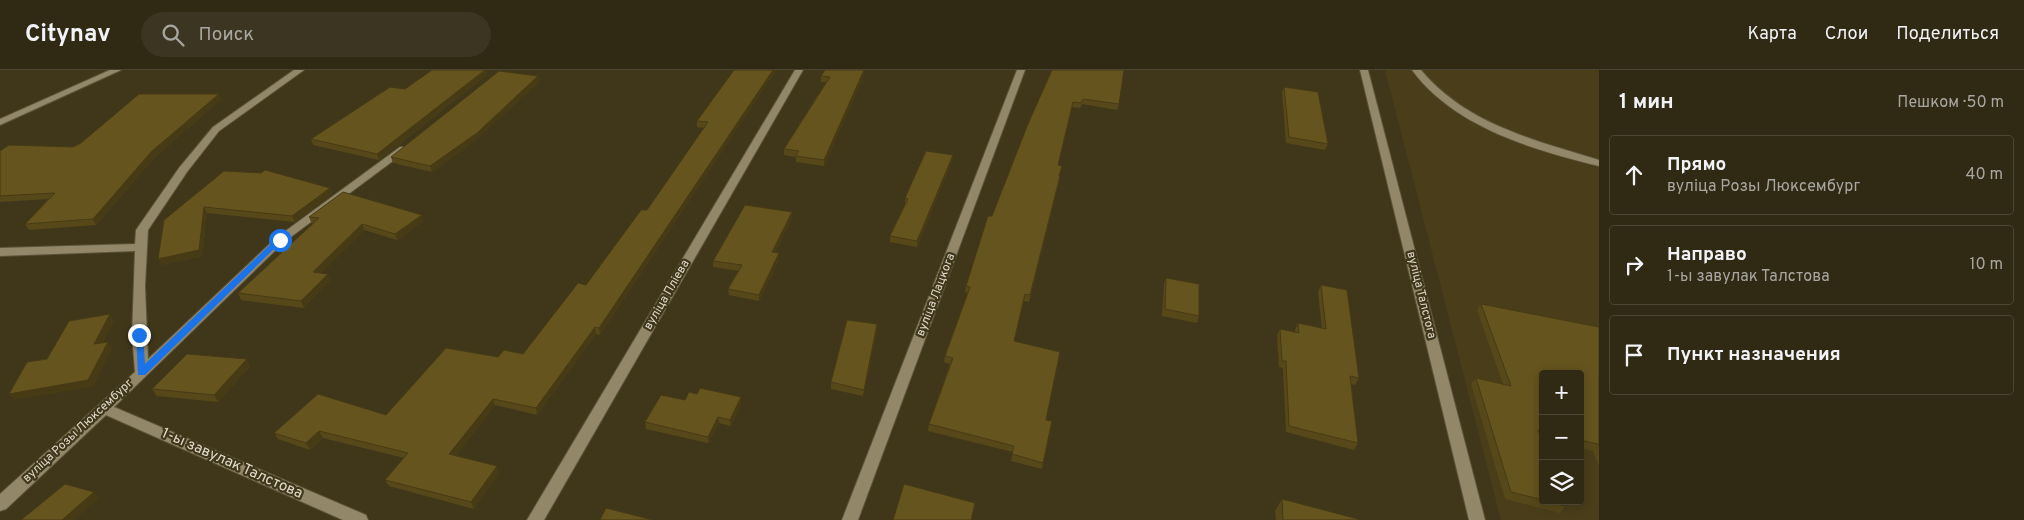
<!DOCTYPE html>
<html lang="ru">
<head>
<meta charset="utf-8">
<style>
  :root { --surface:#302914; --page:#3c3522; --text:#f1f3f6; --muted:#a8a6a0; --line:#4b4534 }
  body { margin:0; font-family:Overpass,sans-serif; background:var(--page); color:var(--text) }
  .controls { position:absolute; right:15px; bottom:15px; display:grid; overflow:hidden; border-radius:5px; box-shadow:0 2px 12px #0003 }
  .controls button { width:45px; height:45px; display:grid; place-items:center; padding:0; border:0; border-bottom:1px solid var(--line); background:var(--surface); color:var(--text); font:25px sans-serif }
  .stop { position:absolute; width:15px; height:15px; margin:-11px; border:4px solid #1a73e8; border-radius:50%; background:#fff }
  .stop.end { background:#1a73e8; border-color:#fff; box-shadow:0 1px 5px #0008 }
  .list { margin:0; padding:0; list-style:none }
  h2 { display:flex; justify-content:space-between; align-items:center; height:65px; margin:0; padding:0 20px; font-size:21px }
  h2 small { font-size:16px; font-weight:400; color:var(--muted) }
  .list li { display:grid; grid-template-columns:32px 1fr auto; gap:15px; align-items:center; box-sizing:border-box; height:80px; margin:0 10px 10px; padding:0 10px; border:1px solid var(--line); border-radius:5px }
  .list b { display:block; font-size:19px; white-space:nowrap }
  .list p { margin:0; font-size:16px; white-space:nowrap; color:var(--muted) }
  .list em { font-size:16px; font-style:normal; color:var(--muted) }
  .icon { flex:none; width:28px; height:28px; fill:none; stroke:currentColor; stroke-width:2; stroke-linecap:round; stroke-linejoin:round }
  .map { position:relative; flex:none; width:1599px; height:450px; overflow:hidden }
  header { display:flex; align-items:center; gap:30px; box-sizing:border-box; height:70px; padding:0 25px; background:var(--surface); border-bottom:1px solid var(--line) }
  header strong { font-size:24px }
  nav { display:flex; gap:28px; margin-inline-start:auto; font-size:18px }
  .search { width:350px; height:45px; background:var(--page); display:flex; align-items:center; gap:12px; box-sizing:border-box; padding:0 18px; border-radius:28px; color:var(--muted); font-size:19px }
  main { display:flex }
  aside { flex:1; background:var(--surface) }
  .map>svg:first-child { display:block }
  .built { fill:#4a3e1a; fill-rule:evenodd }
  .lines { fill:none; stroke-linecap:round; stroke-linejoin:round }
  .service-casing { stroke:#5b533a; stroke-width:2 }
  .minor-casing { stroke:#5b533a; stroke-width:2 }
  .service { fill:#928768; fill-rule:evenodd }
  .minor { fill:#928768; fill-rule:evenodd }
  .wall { fill:#57481a }
  .shaded-wall { fill:#473b15 }
  .building { fill:#65541e; stroke:#473b15 }
  .route { fill:#1a73e8 }
  .labels { text-anchor:middle; dominant-baseline:central; stroke-width:4.5; stroke-linejoin:round; paint-order:stroke }
  .street-label { font-size:12px; fill:#e0daca; stroke:#40371b }
  .near-street-label { font-size:15px; fill:#e0daca; stroke:#40371b }
</style>
</head>
<body>
<header>
<strong>Citynav</strong>
<div class="search"><svg class="icon" aria-label="search" viewBox="0 0 24 24"><circle cx="10" cy="10" r="6"/><path d="M15 15l6 6"/></svg>Поиск</div>
<nav><a>Карта</a><a>Слои</a><a>Поделиться</a></nav>
</header>
<main>
<div class="map">
<svg width="1599" height="450" viewBox="0 0 1599 450">
  <rect width="100%" height="100%" fill="#40371b"/>
  <path class="built" d="M1385,0H1599V450H1501ZM1543,304H1580V431H1543Z"/>
  <g class="lines">
    <g class="service-casing">
      <path id="service" d="M1412,0H1421C1466,54 1534,70 1599,90V96C1533,80 1454,57 1412,0Z"/>
    </g>
    <g class="minor-casing">
      <g id="minor">
        <polygon points="110,0 121,0 0,55 0,49"/>
        <polygon points="294,0 304,0 219,61 187,102 148,160 145,216 148,289 276,168 400,77 408,77 409,79 284,172 114,337 366,445 368,450 343,450 106,345 6,439 0,441 0,424 135,302 132,265 135,181 0,186 0,178 135,174 136,160 179,98 213,57"/>
        <polygon points="795,0 803,0 544,450 527,450"/>
        <polygon points="1017,0 1025,0 858,450 842,450"/>
        <polygon points="1360,0 1368,0 1485,450 1469,450"/>
      </g>
    </g>
    <use href="#service" class="service"/>
    <use href="#minor" class="minor"/>
  </g>
  <g class="wall">
    <polygon points="486,0 487,5 379,90 313,75 311,69 405,19"/>
    <polygon points="734,0 776,0 600,265 596,264 537,345 495,335 456,385 499,403 474,439 389,416 385,410 404,388 323,368 310,380 278,369 274,363 386,345 498,287 523,284 586,215 647,140 705,58 697,57 697,51"/>
    <polygon points="864,0 864,5 824,96 796,92 796,87 784,85 784,79 826,12 821,12 821,6"/>
    <polygon points="1052,0 1119,34 1117,40 1082,34 1080,38 1072,37 1058,95 1059,112 1029,232 1024,231 1014,271 1046,350 1043,393 1042,399 1011,391 1013,382 928,361 929,354 950,294 944,292 945,286 968,223 965,222 966,216 992,146"/>
    <polygon points="538,6 539,12 478,68 432,102 393,93 391,87"/>
    <polygon points="1284,17 1328,74 1325,80 1286,73 1282,22"/>
    <polygon points="221,29 154,88 96,155 29,160 25,154 49,129 0,132 0,81 73,77"/>
    <polygon points="953,85 952,91 917,177 890,172 890,166 905,134 905,128"/>
    <polygon points="224,101 332,124 295,152 207,143 202,186 161,195"/>
    <polygon points="309,147 424,151 397,170 364,160 321,203 330,210 304,238 241,230 238,223 313,154 312,154"/>
    <polygon points="792,148 775,183 779,190 759,231 729,225 728,219 739,201 713,197 713,191"/>
    <polygon points="1166,208 1199,246 1197,253 1162,246 1164,214"/>
    <polygon points="1321,215 1359,308 1355,315 1351,314 1358,373 1354,380 1286,362 1283,298 1279,297 1277,266 1280,259 1295,262 1295,260 1298,253 1322,259 1318,222"/>
    <polygon points="1481,234 1599,257 1599,396 1593,381 1580,378 1580,304 1543,304 1543,369 1541,369 1543,374 1543,431 1564,431 1565,436 1560,443 1505,429 1471,314 1476,308 1503,314 1477,240"/>
    <polygon points="877,254 877,261 863,326 831,319 831,312"/>
    <polygon points="250,296 218,332 157,326 152,319"/>
    <polygon points="685,330 741,334 731,356 719,353 708,373 646,359 645,352"/>
    <polygon points="1282,429 1358,450 1276,450 1275,441"/>
  </g>
  <g class="shaded-wall">
    <polygon points="486,0 487,5 379,90 377,84"/>
    <polygon points="773,0 776,0 600,265 599,258"/>
    <polygon points="864,0 864,5 824,96 824,90"/>
    <polygon points="538,6 539,12 478,68 432,102 430,96"/>
    <polygon points="219,24 221,29 154,88 96,155 93,149 151,82"/>
    <polygon points="953,85 952,91 917,177 917,171"/>
    <polygon points="330,118 332,124 295,152 292,146"/>
    <polygon points="204,137 207,143 202,186 161,195 158,189"/>
    <polygon points="792,142 792,148 773,189 772,182"/>
    <polygon points="422,145 424,151 397,170 395,164"/>
    <polygon points="362,154 364,160 316,209 313,202"/>
    <polygon points="779,183 779,190 759,231 759,225"/>
    <polygon points="328,204 330,210 304,238 301,231"/>
    <polygon points="110,244 114,251 99,281 94,274"/>
    <polygon points="877,254 877,261 863,326 864,320"/>
    <polygon points="595,257 596,264 537,345 536,338"/>
    <polygon points="108,272 112,279 93,317 14,330 9,324"/>
    <polygon points="247,289 250,296 218,332 214,325"/>
    <polygon points="741,327 741,334 731,356 730,350"/>
    <polygon points="493,329 495,335 452,390 449,384"/>
    <polygon points="718,347 719,353 708,373 708,367"/>
    <polygon points="319,361 323,368 310,380 306,373"/>
    <polygon points="497,396 499,403 474,439 471,432"/>
    <polygon points="94,422 99,429 75,450 62,450"/>
  </g>
  <g class="building">
    <polygon points="432,0 485,0 377,84 311,69 390,17 405,19"/>
    <polygon points="734,0 773,0 599,258 595,257 536,338 493,329 449,384 497,396 471,432 385,410 408,383 319,361 306,373 274,363 318,324 386,345 446,278 498,287 504,280 523,284 578,213 586,215 641,140 647,140 708,52 697,51"/>
    <polygon points="825,0 864,0 824,90 796,86 799,81 784,79 830,7 821,6"/>
    <polygon points="1052,0 1124,0 1119,34 1083,29 1081,33 1073,32 1058,95 1062,96 1059,106 1060,106 1030,225 1025,224 1014,271 1060,282 1046,350 1052,351 1043,393 1012,384 1014,376 929,354 953,288 945,286 970,217 966,216 988,146 992,146 1028,54"/>
    <polygon points="499,1 538,6 477,63 430,96 391,87"/>
    <polygon points="1284,17 1318,22 1328,74 1289,67"/>
    <polygon points="139,24 219,24 151,82 93,149 25,154 55,123 0,126 0,81 9,75 73,77 81,73"/>
    <polygon points="926,81 953,85 917,171 890,166 908,129 905,128"/>
    <polygon points="265,100 330,118 292,146 204,137 199,180 158,189 164,150 224,101 261,103"/>
    <polygon points="343,122 422,145 395,164 362,154 313,202 328,204 301,231 238,223 319,148 309,147"/>
    <polygon points="745,135 792,142 772,182 779,183 759,225 728,219 742,195 713,191"/>
    <polygon points="1166,208 1199,214 1199,246 1165,239"/>
    <polygon points="1321,215 1347,220 1359,308 1350,306 1358,373 1289,356 1286,291 1282,291 1280,259 1299,263 1298,253 1326,259"/>
    <polygon points="1481,234 1599,257 1599,376 1598,374 1580,370 1580,304 1543,304 1543,362 1538,360 1543,374 1543,430 1511,422 1476,308 1511,316"/>
    <polygon points="110,244 94,274 108,272 88,310 9,324 27,292 47,289 69,251"/>
    <polygon points="847,250 877,254 864,320 831,312"/>
    <polygon points="187,284 247,289 214,325 152,319"/>
    <polygon points="700,318 741,327 730,350 718,347 708,367 645,352 661,325 685,330 689,322 697,324"/>
    <polygon points="65,414 94,422 62,450 21,450"/>
    <polygon points="904,414 975,433 971,450 893,450"/>
    <polygon points="1282,429 1358,449 1358,450 1283,450"/>
    <polygon points="1547,431 1564,431 1565,436"/>
    <polygon points="606,438 653,450 600,450"/>
  </g>
  <polygon class="route" points="277,168 283,170 145,305 138,305 136,263 142,263 143,265 145,294"/>
  <g class="labels">
    <g class="street-label">
      <text transform="translate(667 225) rotate(-60)">вуліца Пліева</text>
      <text transform="translate(936 225) rotate(-69)">вуліца Лацкога</text>
      <text transform="translate(1421 225) rotate(76)">вуліца Талстога</text>
      <text transform="translate(78 361) rotate(-43)">вуліца Розы Люксембург</text>
    </g>
    <g class="near-street-label">
      <text transform="translate(232 394) rotate(24)">1-ы завулак Талстова</text>
    </g>
  </g>
</svg>
<div class="controls">
<button>+</button>
<button>−</button>
<button><svg class="icon" aria-label="layers" viewBox="0 0 24 24"><path d="M12 4l9 5-9 5-9-5zM3 14l9 5 9-5"/></svg></button>
</div>
<div class="stop" style="left:280px;top:170px"></div>
<div class="stop end" style="left:139px;top:265px"></div>
</div>
<aside>
<h2>1 мин<small>Пешком · 50 m</small></h2>
<ul class="list">
<li><svg class="icon" aria-label="ahead" viewBox="0 0 24 24"><path d="M12 20V5M6 11l6-6 6 6"/></svg><div><b>Прямо</b><p>вуліца Розы Люксембург</p></div><em>40 m</em></li>
<li><svg class="icon" aria-label="right" viewBox="0 0 24 24"><path d="M7 20v-9h11M14 6l5 5-5 5"/></svg><div><b>Направо</b><p>1-ы завулак Талстова</p></div><em>10 m</em></li>
<li><svg class="icon" aria-label="arrive" viewBox="0 0 24 24"><path d="M6 21V4h12l-3 4 3 4H6"/></svg><div><b>Пункт назначения</b></div></li>
</ul>
</aside>
</main>
</body>
</html>
